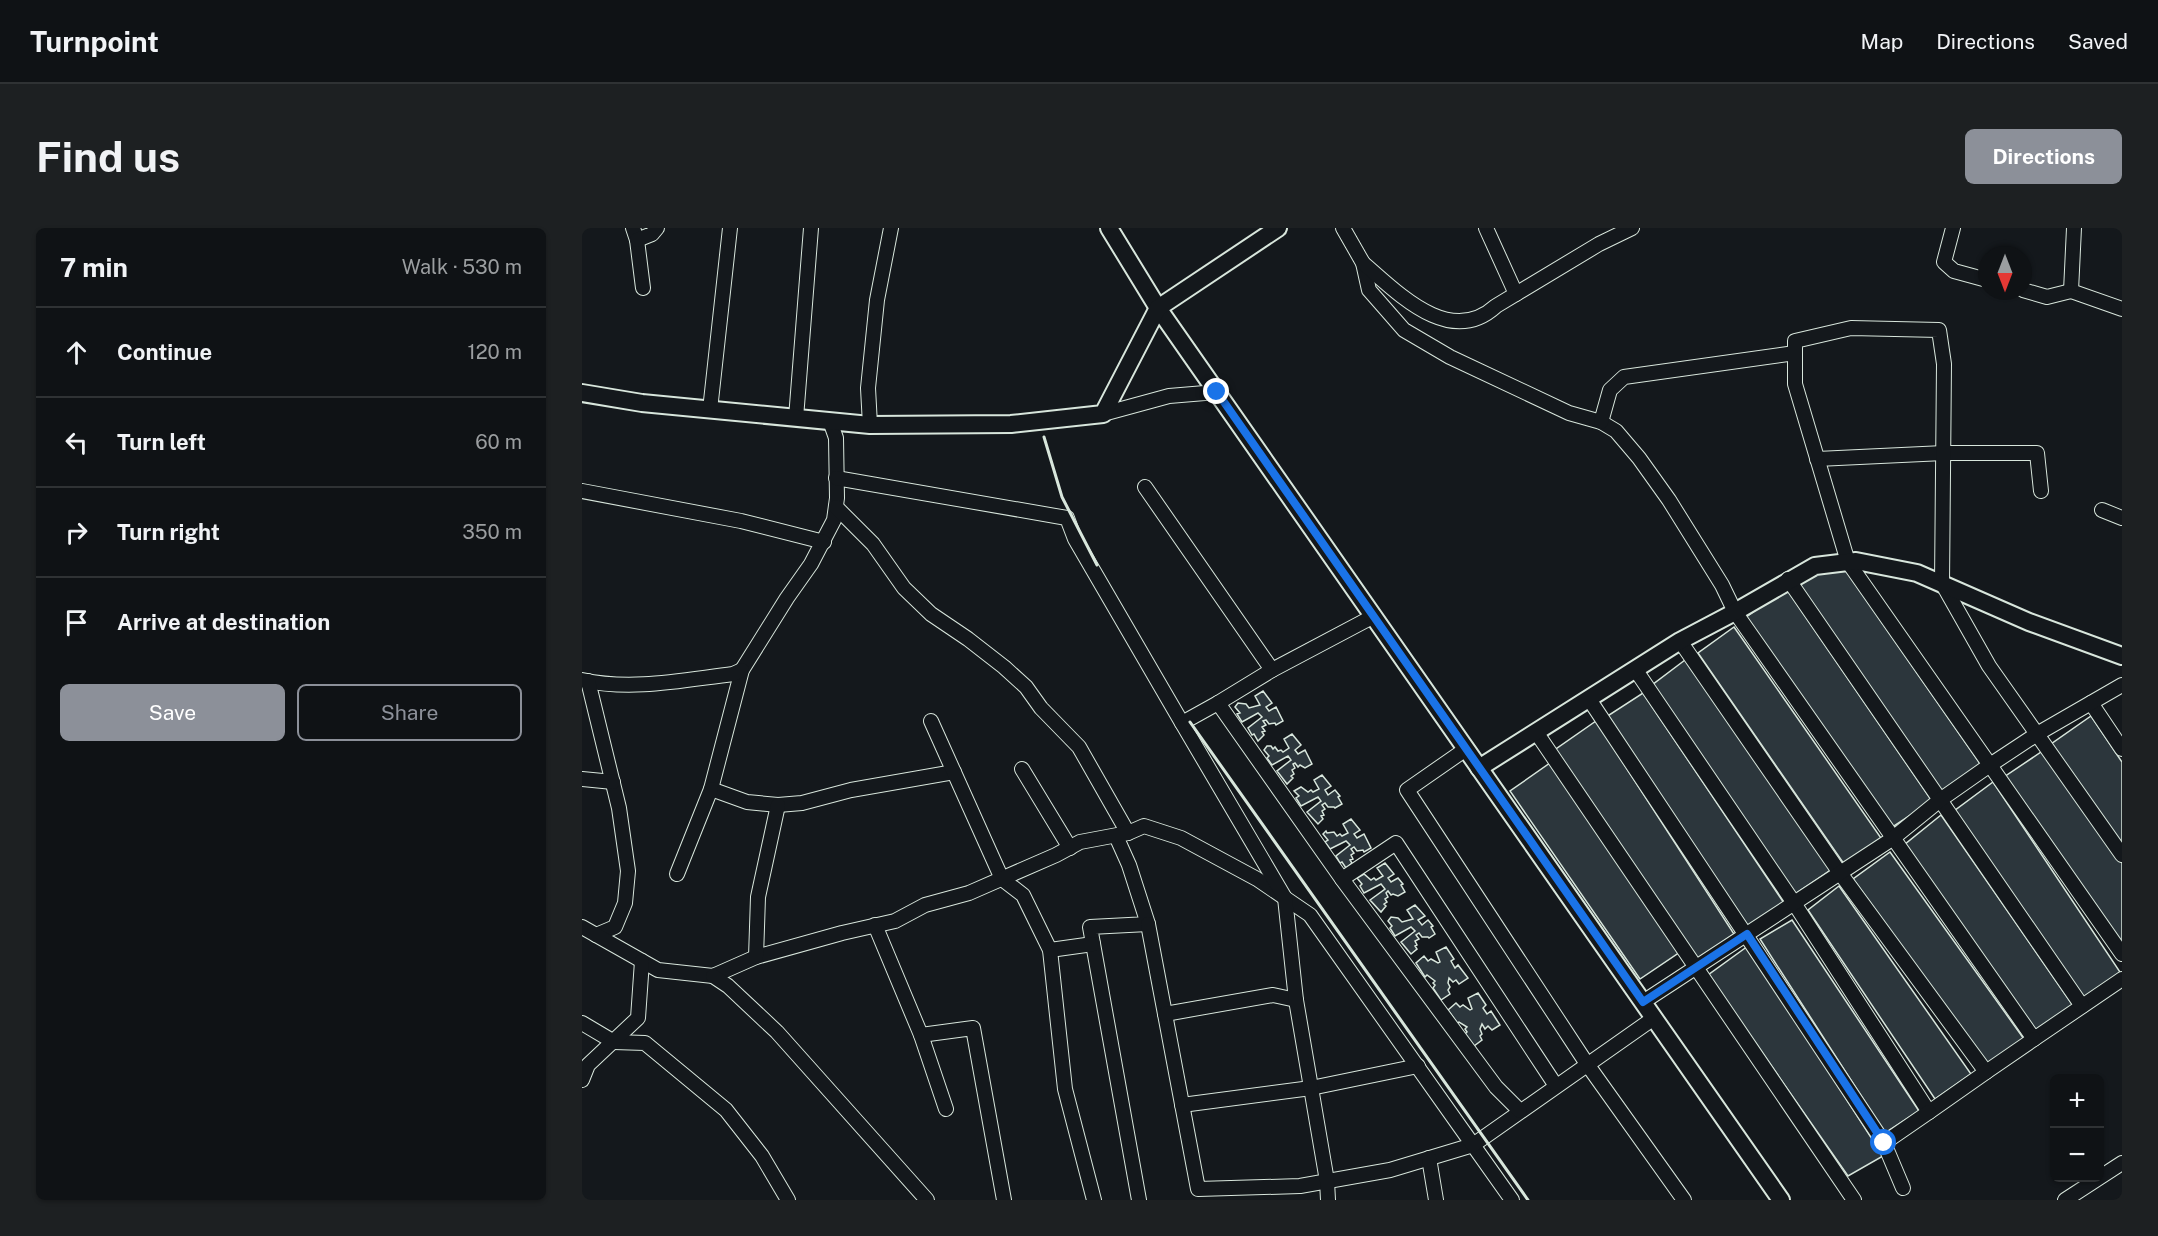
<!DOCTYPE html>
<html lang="en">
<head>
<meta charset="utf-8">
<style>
  :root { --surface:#0f1215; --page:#1d2022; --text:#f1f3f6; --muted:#9b9ea0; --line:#2f3234; --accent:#8c9099 }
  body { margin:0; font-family:"Public Sans",sans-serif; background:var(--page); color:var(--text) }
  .controls { position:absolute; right:18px; bottom:18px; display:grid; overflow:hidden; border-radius:9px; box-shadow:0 2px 4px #0004 }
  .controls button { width:54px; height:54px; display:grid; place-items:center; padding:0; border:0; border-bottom:2px solid var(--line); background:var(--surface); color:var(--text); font:30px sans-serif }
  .compass { position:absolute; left:1396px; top:18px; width:54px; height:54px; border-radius:50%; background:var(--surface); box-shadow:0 2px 4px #0004; rotate:180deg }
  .stop { position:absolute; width:18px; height:18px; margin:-14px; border:4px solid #1a73e8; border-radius:50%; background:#fff }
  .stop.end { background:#1a73e8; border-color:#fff; box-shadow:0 2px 6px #0008 }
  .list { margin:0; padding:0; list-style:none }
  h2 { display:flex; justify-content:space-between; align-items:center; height:78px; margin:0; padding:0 24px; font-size:26px }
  h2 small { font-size:20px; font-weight:400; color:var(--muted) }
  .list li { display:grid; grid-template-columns:39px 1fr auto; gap:18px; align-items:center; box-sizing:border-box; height:90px; padding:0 24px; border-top:2px solid var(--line) }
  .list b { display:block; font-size:22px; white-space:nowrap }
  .list em { font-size:20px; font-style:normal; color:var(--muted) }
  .actions { display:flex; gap:12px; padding:18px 24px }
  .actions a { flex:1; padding:14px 0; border:2px solid var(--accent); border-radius:9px; text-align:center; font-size:21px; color:var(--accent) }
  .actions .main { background:var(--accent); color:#fff }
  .icon { flex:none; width:33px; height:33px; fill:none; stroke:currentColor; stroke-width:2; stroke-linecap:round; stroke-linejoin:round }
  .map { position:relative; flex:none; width:1540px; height:972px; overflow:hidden; border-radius:9px }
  header { display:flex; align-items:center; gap:36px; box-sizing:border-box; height:84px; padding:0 30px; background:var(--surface); border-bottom:2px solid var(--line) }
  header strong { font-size:28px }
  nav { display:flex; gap:33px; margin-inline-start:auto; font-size:21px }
  .intro { display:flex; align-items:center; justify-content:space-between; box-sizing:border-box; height:144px; padding:0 36px }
  h1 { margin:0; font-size:42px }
  .button { padding:15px 27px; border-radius:9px; background:var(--accent); color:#fff; font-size:21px; font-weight:700 }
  main { display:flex; gap:36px; padding:0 36px }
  aside { flex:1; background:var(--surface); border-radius:9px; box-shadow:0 2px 4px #0004 }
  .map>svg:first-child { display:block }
  .building { fill:#2c363c; stroke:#d8e6dc; stroke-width:1.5 }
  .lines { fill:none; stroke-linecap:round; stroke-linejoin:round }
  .minor-casing { stroke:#d8e6dc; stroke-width:16 }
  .tertiary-casing { stroke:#d8e6dc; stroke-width:20 }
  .minor { stroke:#14181c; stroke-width:14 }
  .tertiary { stroke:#14181c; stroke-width:16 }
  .wall { stroke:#d8e6dc; stroke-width:3 }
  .route { stroke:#1a73e8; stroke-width:8 }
</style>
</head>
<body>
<header>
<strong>Turnpoint</strong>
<nav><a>Map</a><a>Directions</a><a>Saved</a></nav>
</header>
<div class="intro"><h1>Find us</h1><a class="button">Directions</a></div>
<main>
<aside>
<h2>7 min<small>Walk · 530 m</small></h2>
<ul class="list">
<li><svg class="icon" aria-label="ahead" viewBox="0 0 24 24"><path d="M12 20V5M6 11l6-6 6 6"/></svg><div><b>Continue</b></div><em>120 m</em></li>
<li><svg class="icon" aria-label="left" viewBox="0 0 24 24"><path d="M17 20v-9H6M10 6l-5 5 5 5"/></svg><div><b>Turn left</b></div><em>60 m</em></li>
<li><svg class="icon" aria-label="right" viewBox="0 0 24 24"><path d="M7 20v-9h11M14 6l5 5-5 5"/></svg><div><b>Turn right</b></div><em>350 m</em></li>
<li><svg class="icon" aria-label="arrive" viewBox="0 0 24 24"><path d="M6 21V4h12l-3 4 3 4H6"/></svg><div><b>Arrive at destination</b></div></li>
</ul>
<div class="actions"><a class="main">Save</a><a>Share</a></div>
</aside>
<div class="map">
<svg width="1540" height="972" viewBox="0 0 1540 972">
  <rect width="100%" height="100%" fill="#14181c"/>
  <g class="building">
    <polygon points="1263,341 1399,537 1358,564 1214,355 1228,345"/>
    <polygon points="1204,360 1350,573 1309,600 1163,390"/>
    <polygon points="1152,399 1299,610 1262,636 1116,425"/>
    <polygon points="1107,429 1250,641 1210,668 1070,457"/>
    <polygon points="681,463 690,475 684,479 687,483 694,479 701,493 694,497 693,495 687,496 684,492 681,493 684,497 680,499 683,503 680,504 682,507 676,513 672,506 670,507 666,500 680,489 676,485 660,494 655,486 658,485 653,479 656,475 664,476 667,480 678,477 673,468"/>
    <polygon points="1061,465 1202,675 1166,698 1024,489"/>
    <polygon points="1509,488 1540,534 1540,619 1469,516"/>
    <polygon points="1014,493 1152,706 1112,733 971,523"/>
    <polygon points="710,506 719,517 713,522 716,526 723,522 730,536 723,540 718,537 716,539 713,535 711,536 713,540 710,542 712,546 709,548 711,550 705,556 695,543 709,532 706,528 690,537 685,530 687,528 682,522 685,518 689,518 691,521 693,519 696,523 699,522 701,524 707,520 702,511"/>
    <polygon points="1462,522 1540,634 1540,719 1422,549"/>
    <polygon points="968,535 1098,724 1058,751 928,563"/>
    <polygon points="740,547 749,558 743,562 746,567 753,562 758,568 756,569 760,576 753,580 752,579 746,579 743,575 740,577 743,581 740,583 742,587 739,588 741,591 736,596 725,584 739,573 736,569 719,578 714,570 717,568 712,563 719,559 726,564 729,562 731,564 737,561 732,552"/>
    <polygon points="1411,554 1540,747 1501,771 1372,583"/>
    <polygon points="1359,587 1492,779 1454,804 1322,617"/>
    <polygon points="769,591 778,602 772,606 775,610 782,606 789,620 782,624 781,622 775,623 772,619 769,621 772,625 769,627 771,631 768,632 770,635 764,640 760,634 758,635 754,628 768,617 764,613 748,621 743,614 746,612 741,606 744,603 745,605 752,604 755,608 758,606 760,608 766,605 761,596"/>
    <polygon points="1308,624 1442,811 1406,837 1271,651"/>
    <polygon points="803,635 812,646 806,650 809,654 816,650 821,656 819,657 823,664 816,668 811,666 809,667 806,663 804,665 806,669 803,671 805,674 802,676 804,678 799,684 788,672 803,661 799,656 782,665 778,658 780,656 775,650 782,646 789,652 792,650 794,652 801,648 795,640"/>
    <polygon points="1257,658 1389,846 1353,871 1226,682"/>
    <polygon points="833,677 843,688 836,692 840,697 846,692 851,698 849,699 853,706 847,710 846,709 840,709 837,705 834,707 837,711 833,713 835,717 833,718 835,721 829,726 819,714 833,703 829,699 813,708 808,700 810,698 806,693 809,689 816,690 820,694 831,691 825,682"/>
    <polygon points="1210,692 1337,883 1303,905 1178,711"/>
    <polygon points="1166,718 1301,928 1266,948 1126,747"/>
    <polygon points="864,719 872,731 869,733 873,740 876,737 886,750 877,756 874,752 871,754 867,750 866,755 868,759 866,762 868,766 859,772 851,760 853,757 851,755 853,753 845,747 843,749 834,735 842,728 846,733 849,731 856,735 858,734 854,724"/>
    <polygon points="896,765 904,777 901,780 905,786 909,783 918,797 910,802 906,798 903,801 900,796 898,801 900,806 898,808 900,812 892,818 883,806 885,804 883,801 885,799 877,794 875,795 866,782 874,775 878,779 881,777 888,782 890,781 886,770"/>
  </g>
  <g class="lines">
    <g class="minor-casing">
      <g id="minor">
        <polyline points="51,0 55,12 61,60"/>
        <polyline points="761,0 781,35 787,62 822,102 868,129 987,185 1019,194 1034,203 1057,230 1087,272 1140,357 1153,384 1452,811 1540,751"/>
        <polyline points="904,0 934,66"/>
        <polyline points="1371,0 1362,34 1372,43 1405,52"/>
        <polyline points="1492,0 1489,63 1540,81"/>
        <polyline points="55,12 70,6 75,0"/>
        <path d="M781,35C816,65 868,120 914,78L1017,16L1050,0"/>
        <polyline points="1441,62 1465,69 1489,63"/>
        <polyline points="128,182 148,0"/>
        <polyline points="521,186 587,168 635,164"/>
        <polyline points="214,190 229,0"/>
        <polyline points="248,193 254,210 255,270 252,292 229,336 205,370 160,442 129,561 165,574 196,577 220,575 269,562 372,544"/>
        <polyline points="1019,194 1028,162 1042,149 1213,125"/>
        <polyline points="288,197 286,160 295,72 309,0"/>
        <polyline points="1235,231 1362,225 1455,225 1459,263"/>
        <polyline points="254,250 485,290 493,311 600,495"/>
        <polyline points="563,259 690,442"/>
        <polyline points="0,263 159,293 242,314"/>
        <polyline points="254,279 291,316 322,360 349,386 386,411 422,439 444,459 459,480 497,519 546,605"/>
        <polyline points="1520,282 1540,290"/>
        <polyline points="1206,351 1500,778"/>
        <polyline points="1098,413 1258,645 1404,844 1452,811"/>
        <polyline points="1053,441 1212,675 1347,884 1404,844"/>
        <path d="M0,452C50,463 101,452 151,446L160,442"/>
        <polyline points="6,453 37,580 46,643 43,675 33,699 14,707"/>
        <polyline points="1007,471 1302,915 1347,884"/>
        <polyline points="636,475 760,651"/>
        <polyline points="1509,475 1540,521"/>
        <polyline points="349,493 420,651 441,667 468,722 483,861 512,972"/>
        <polyline points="954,504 1272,972"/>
        <polyline points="884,521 825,562 1005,836 1102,972"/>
        <polyline points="440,541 488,620"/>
        <polyline points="0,551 31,554"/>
        <polyline points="534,608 547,637 566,696 508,699 557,972"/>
        <polyline points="1540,627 1407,438 1360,355 1362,136 1357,102 1269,100 1213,113 1213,156 1266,334 1540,726"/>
        <polyline points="95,646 129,561"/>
        <polyline points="566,696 616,961 718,958 808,942 891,917 930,972"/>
        <polyline points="293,697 339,807 364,881"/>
        <polyline points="0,699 76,742 131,748 174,729 260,705 313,693 343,677 387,665 474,627 498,614 546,605 562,598 599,610 675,651 728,687 891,917 1072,790"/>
        <polyline points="468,722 511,716"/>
        <polyline points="174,729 176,669 196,577"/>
        <polyline points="131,748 146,758 195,804 345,972"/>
        <polyline points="1061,774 1310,611 1358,572 1408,537 1455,506 1540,457"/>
        <polyline points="583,786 691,767 714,772"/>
        <polyline points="0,795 32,814 63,815 144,882 180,928 206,972"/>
        <polyline points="339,807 391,800 422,972"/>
        <polyline points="0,852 6,837 56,790 60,733"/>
        <polyline points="600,877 729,860 836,838"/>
        <polyline points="938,883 914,859 760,651 814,615 974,858"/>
        <polyline points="1302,915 1321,960"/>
        <polyline points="847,930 854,972"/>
        <polyline points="746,972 745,953 714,772 703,670 600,495 636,475 690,442 792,388"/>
        <polyline points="1483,972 1540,935"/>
      </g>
    </g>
    <g class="tertiary-casing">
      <g id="tertiary">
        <polyline points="527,0 576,80 1199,972"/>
        <polyline points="0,165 60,175 288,197 429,196 521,186 576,80 696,0"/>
        <polyline points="897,540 1098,413 1153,384 1233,338 1274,333 1335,345 1447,394 1540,428"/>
      </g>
    </g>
    <use href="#minor" class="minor"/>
    <use href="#tertiary" class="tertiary"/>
    <g class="wall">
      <polyline points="462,209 480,269 515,337"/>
      <polyline points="608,494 946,972"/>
    </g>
  </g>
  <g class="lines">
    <polyline class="route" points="635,164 1061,774 1165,706 1302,915"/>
  </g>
</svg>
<div class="controls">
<button>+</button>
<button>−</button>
</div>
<svg class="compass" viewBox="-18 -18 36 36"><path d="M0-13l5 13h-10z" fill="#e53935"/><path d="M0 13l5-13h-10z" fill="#9b9ea0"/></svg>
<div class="stop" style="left:1302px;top:915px"></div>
<div class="stop end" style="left:635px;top:164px"></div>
</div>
</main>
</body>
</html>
